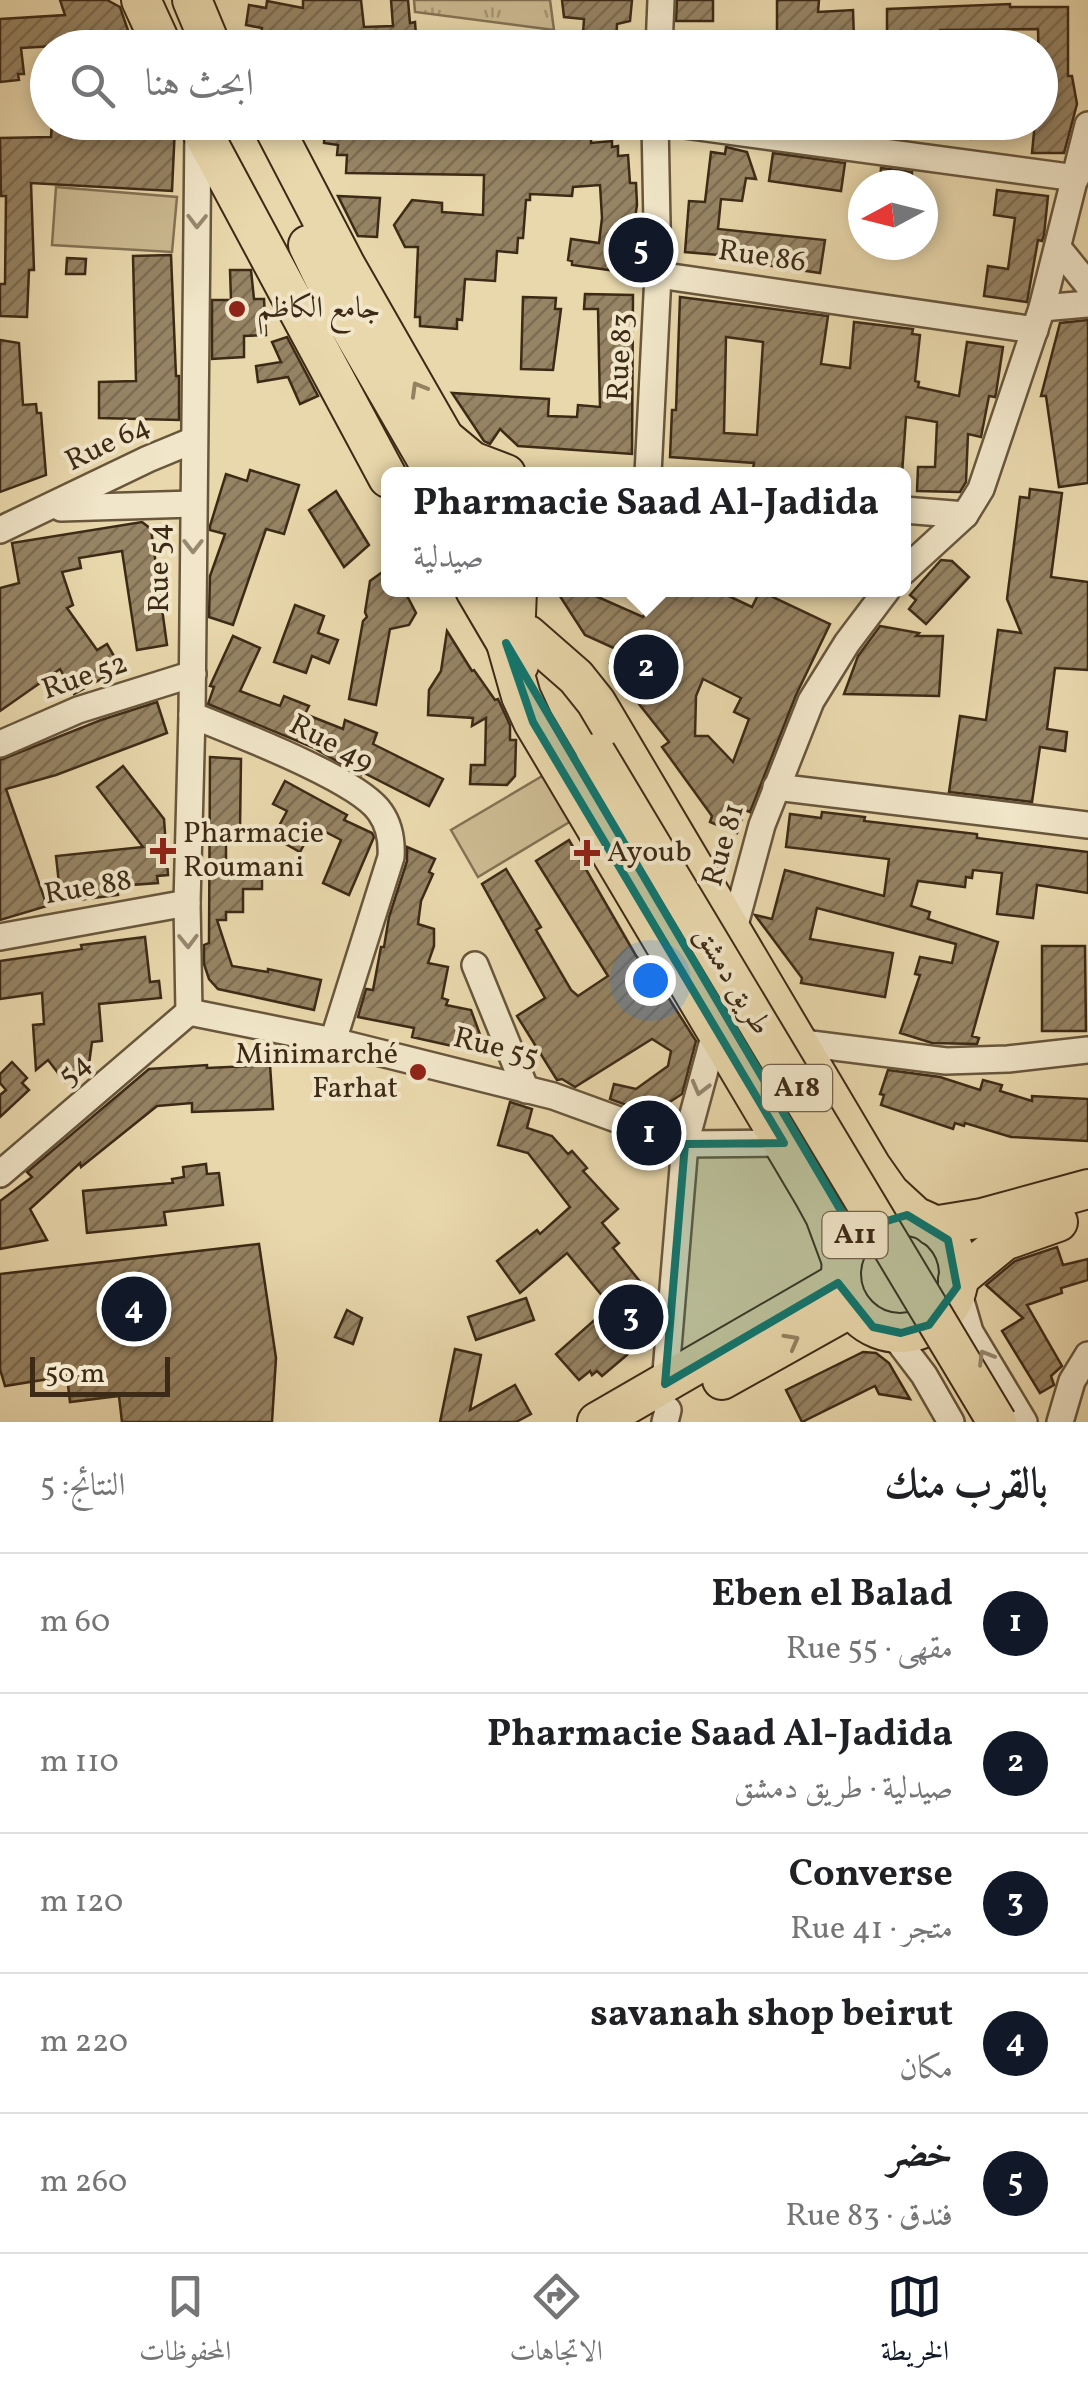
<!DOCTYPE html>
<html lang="ar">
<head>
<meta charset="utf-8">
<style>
  :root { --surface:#fff; --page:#f2f2f2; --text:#202124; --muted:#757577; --line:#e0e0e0; --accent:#111827 }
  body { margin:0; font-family:Vollkorn,Amiri,serif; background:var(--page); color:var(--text); direction:rtl }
  .compass { position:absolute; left:848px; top:170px; width:90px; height:90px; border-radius:50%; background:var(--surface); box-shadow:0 5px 15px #0003; rotate:263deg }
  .scale { position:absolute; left:30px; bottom:25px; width:140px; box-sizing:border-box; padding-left:10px; border:5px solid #3d2a16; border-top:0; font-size:28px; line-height:35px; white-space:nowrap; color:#3d2a16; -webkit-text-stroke:8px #f1e6c9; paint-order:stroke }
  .you { position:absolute; left:650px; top:980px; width:35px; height:35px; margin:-25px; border:8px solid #fff; border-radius:50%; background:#1a73e8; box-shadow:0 0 0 15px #1a73e833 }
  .badge { display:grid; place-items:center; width:65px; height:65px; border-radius:50%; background:var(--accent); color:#fff; font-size:32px; font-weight:700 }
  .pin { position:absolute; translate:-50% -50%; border:5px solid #fff; box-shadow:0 2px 10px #0006 }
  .popup { position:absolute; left:381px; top:467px; width:530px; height:130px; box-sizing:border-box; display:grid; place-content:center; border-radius:15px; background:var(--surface); filter:drop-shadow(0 2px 8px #0005); font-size:32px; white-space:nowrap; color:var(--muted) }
  .popup b { font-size:38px; color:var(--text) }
  .popup::after { content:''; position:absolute; left:50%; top:100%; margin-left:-20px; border:20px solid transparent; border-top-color:var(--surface) }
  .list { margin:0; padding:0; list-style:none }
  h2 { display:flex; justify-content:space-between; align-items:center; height:130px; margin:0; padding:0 40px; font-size:42px }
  h2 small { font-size:32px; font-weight:400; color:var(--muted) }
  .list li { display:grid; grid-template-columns:65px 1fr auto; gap:30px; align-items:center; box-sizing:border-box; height:140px; padding:0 40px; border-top:2px solid var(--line) }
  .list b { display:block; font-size:38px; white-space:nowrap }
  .list p { margin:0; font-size:32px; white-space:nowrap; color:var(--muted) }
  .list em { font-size:32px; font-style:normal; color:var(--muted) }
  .icon { flex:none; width:55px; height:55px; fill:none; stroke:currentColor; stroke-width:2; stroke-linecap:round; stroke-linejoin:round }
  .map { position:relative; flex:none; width:1088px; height:1422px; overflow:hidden; direction:ltr }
  .search { position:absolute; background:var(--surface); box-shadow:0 5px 15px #0003; left:30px; right:30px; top:30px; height:110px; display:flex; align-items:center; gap:25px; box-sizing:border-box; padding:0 35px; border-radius:55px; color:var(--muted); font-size:38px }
  .sheet { height:830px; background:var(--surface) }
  nav { display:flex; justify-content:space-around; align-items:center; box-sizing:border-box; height:140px; border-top:2px solid var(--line); background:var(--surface); font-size:28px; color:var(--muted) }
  nav a { display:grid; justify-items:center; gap:5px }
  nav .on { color:var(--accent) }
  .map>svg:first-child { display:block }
  .grass { fill:url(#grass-tufts); stroke:#847254; stroke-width:2.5 }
  .pitch { fill:#ccba92; stroke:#847254; stroke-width:2.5 }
  .building { fill:url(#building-hatch); stroke:#3d2a16; stroke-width:2.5; fill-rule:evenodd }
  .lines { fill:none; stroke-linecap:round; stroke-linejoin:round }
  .minor-casing { stroke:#68563c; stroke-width:30 }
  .highway-casing { stroke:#3d2a16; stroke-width:42 }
  .minor { stroke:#f1e6c9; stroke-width:25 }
  .highway { stroke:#e9d8ac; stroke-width:38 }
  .highway-bridge-casing { stroke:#3d2a16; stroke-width:42; stroke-linecap:butt }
  .highway-bridge { stroke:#e9d8ac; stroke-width:38 }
  .oneway { stroke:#978870 }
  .oneway2 { stroke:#938161 }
  .marked { fill:#0f766e; fill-opacity:0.2; stroke:#0f766e; stroke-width:8; stroke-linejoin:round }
  .poi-dot { fill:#8f2418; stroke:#f1e6c9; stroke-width:4 }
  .labels { text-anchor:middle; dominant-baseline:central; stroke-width:8; stroke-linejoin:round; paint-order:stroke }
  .shield { fill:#f1e6c9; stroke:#73624c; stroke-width:2.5 }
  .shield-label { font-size:28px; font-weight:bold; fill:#3d2a16 }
  .street-label { font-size:30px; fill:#3d2a16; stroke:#f1e6c9 }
  .poi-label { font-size:30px; fill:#3d2a16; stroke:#f1e6c9; text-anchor:start }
</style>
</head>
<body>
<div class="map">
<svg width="1088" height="1422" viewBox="0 0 1088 1422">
  <defs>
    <pattern id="grass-tufts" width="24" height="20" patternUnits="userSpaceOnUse" patternTransform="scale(2.5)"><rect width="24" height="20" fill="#ccba92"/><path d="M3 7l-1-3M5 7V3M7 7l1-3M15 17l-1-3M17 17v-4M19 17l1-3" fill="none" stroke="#a79776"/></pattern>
    <pattern id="building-hatch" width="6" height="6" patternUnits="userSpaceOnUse" patternTransform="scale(2.5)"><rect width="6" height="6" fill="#968464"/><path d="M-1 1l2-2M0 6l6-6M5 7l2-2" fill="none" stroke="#7c6c51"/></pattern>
  </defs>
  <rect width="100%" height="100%" fill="#e9d8ac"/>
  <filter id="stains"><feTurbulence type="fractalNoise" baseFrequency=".002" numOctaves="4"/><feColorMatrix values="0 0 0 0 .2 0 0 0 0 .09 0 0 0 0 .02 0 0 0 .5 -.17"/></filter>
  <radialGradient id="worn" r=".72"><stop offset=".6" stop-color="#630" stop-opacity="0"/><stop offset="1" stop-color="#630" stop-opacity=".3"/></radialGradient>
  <polygon class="grass" points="414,0 550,0 554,30 415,12"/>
  <g class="pitch">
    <polygon points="56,187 177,197 172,252 52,245"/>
    <polygon points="544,775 571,821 478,877 451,830"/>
  </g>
  <g class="building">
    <polygon points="60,0 107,0 120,7 134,48 96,48 93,41 76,48 72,45 21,48 24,74 18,74 19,80 0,82 0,19 65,15"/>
    <polygon points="303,0 361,0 364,27 393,26 391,0 408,0 410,23 415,22 417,48 267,48 269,37 261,35 262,28 246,25 249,5 266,8 267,1 303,8"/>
    <polygon points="562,0 632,0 630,21 617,24 616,48 582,48 584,19 564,17"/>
    <polygon points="677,0 713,0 713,21 676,21"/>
    <polygon points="777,0 819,0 818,12 853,10 854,39 822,41 822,34 777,33"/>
    <polygon points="1010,4 1010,7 1068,7 1068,76 1072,76 1077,104 1064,153 1032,153 1035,122 1040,122 1038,29 940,30 940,34 887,35 887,9"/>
    <polygon points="52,122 175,126 172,191 31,183 34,270 29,270 27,317 0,316 0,284 5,284 6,196 1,196 0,138 51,137"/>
    <polygon points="325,122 461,122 465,135 591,134 591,143 612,141 612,147 618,146 618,156 628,155 630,183 636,183 637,205 632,237 636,237 631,273 572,265 572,261 568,260 571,239 599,243 602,218 600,185 573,187 572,196 530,194 530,200 526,200 523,238 518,238 517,253 497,251 495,281 465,279 462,320 457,319 457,329 420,326 420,317 415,317 418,247 405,247 394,225 412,200 442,203 442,212 483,215 484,175 346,173 347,155 337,155 338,145 324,143"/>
    <polygon points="912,122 973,122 971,139 912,133"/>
    <polygon points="726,147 747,152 756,179 746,178 742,201 721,199 718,229 825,240 820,273 752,263 753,258 685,252 689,201 705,202 711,152 725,154"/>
    <polygon points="773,153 845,163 841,191 769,181"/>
    <polygon points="881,168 912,172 912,185 880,185"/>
    <polygon points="997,190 1048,196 1044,235 1042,241 1038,240 1027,302 984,296 988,266 1008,269 1015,218 994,215"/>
    <polygon points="338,196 380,198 377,237 358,236"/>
    <polygon points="171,255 176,376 179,376 179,420 99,418 99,382 136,381 133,256"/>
    <polygon points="67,258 86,259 85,274 66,274"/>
    <polygon points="230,270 251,270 254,299 264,299 266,335 244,336 244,357 212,359 212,300 231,300"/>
    <polygon points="585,294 633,295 632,454 518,446 500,429 490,444 484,441 452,393 549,399 548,416 577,417 578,405 600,407 598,309 584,309"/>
    <polygon points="523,297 556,298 555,309 561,309 553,370 521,369"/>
    <path d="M680,297L828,316L821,364L850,368L854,322L913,329L912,334L920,335L915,381L919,382L918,387L959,396L967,342L1003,347L996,393L995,397L989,396L981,437L968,434L966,482L960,492L917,491L918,467H935L937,422L906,417L902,474H814L753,469L754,463L670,457L672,410H676ZM726,337L763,342L757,435L724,433Z"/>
    <polygon points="1088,320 1088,483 1059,487 1046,396 1041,396 1060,323"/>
    <polygon points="287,337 318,396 300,404 288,377 258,382 256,366 281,362 272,342"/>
    <polygon points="0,340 19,343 23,405 36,404 37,413 41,413 46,475 0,492"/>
    <polygon points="250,470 299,485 284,534 266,529 233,625 209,617 210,576 225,534 210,530 210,526 226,474 247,481"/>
    <polygon points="1030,489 1062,493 1051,577 1088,582 1088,670 1055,668 1047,729 1067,732 1065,751 1040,747 1032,802 949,792 960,716 986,720 998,630 1021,633 1007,599 1020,497 1029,498"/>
    <polygon points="336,491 369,545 344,567 309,510"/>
    <polygon points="142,522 151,529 167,645 137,650 122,551 79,558 81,568 62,572 73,605 67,608 97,650 107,644 121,668 74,694 60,669 0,711 0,588 19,583 12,543"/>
    <polygon points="941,560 952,561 969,577 926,624 909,609 916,600 910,595"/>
    <polygon points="388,568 388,590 404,590 416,613 409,625 390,629 376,705 349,699 363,621 367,617 365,612 370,581"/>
    <path d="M556,590H592L591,594L643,617L658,590H716L752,607L760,591L830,624L796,695L750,812L745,810L737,833L710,822L712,816L662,747L669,742L639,704L638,681L627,676L628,671L610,663L616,649L585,635ZM703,679L741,698L734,712L749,719L733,762L708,736H695L696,696Z"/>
    <polygon points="295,605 324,616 318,633 338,640 329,663 312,656 306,673 274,662"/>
    <polygon points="880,626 919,633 916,636 943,636 939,696 844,694 858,656"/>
    <polygon points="447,631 472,671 474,670 495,700 498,699 510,725 510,740 516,740 515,776 507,785 470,784 471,765 485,765 486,718 472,726 473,718 428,715 429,690 441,671"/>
    <polygon points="233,636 260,648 240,691 280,706 284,696 309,706 305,714 343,729 345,720 377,733 373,744 443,779 429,806 362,772 361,775 312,747 208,704 214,687 210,686"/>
    <polygon points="157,702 167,733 56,775 6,789 47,906 0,920 0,760 101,720"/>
    <polygon points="210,757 241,759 240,829 226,828 226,865 262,865 262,889 243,889 243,912 226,912 226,920 217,920 232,966 268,972 268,969 321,980 314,1010 218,989 209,979 204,964 204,945 209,943"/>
    <polygon points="123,766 164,819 168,875 157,876 158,883 117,886 118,895 61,902 56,856 143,847 97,787"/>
    <polygon points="285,781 347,815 344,820 372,833 374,837 349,895 323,883 341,840 314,826 300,852 273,837 287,811 273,804"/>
    <polygon points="822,812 865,817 864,821 977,834 977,838 1088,852 1088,893 1037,885 1033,918 997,914 1002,873 973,870 972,878 966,877 965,887 918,881 911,906 930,912 928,919 998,942 972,1036 979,1038 977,1044 932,1043 900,1033 920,975 915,974 920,957 952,963 956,944 817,908 810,939 893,953 885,997 801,983 802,978 755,915 772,919 785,870 884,896 889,859 786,847 790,814 821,818"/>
    <polygon points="569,840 635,954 665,999 668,997 696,1041 682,1094 651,1114 610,1099 614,1084 636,1089 668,1066 671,1051 652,1039 575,1087 562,1079 557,1080 517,1016 545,998 482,884 506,869 541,927 536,930 571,990 578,996 608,976 536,861"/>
    <polygon points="407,847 435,859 429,872 433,874 421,901 418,924 434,929 434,946 428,963 448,967 442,998 448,1000 446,1005 471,1010 482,1040 479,1052 412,1037 414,1028 358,1017 366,989 373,990 381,947 384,947 389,917 407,861"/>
    <polygon points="145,937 150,982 159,981 161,998 99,1004 102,1041 92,1042 89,1064 65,1082 48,1060 36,1070 33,1025 44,1024 42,993 0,999 0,961 82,949 81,945"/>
    <polygon points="1042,946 1085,946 1086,1031 1042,1031"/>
    <polygon points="12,1062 27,1078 22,1083 29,1090 0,1117 0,1095 6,1090 0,1083 0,1074"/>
    <polygon points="207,1065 207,1068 270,1065 273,1109 192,1112 192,1103 157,1106 81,1167 80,1163 30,1209 47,1240 0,1249 0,1201 32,1177 27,1172 149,1069"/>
    <polygon points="888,1070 940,1077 980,1090 983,1080 1002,1085 1000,1091 1032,1101 1032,1096 1088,1099 1088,1141 1011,1137 965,1123 964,1126 955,1123 953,1129 881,1105 884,1095 880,1094"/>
    <polygon points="510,1102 532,1109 527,1128 552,1136 568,1154 572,1151 587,1168 583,1171 618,1209 602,1223 619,1243 613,1248 646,1289 647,1312 627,1355 602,1376 597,1371 592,1375 590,1371 579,1380 556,1354 608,1308 613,1309 567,1253 520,1293 497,1261 537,1230 540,1234 570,1207 528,1153 498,1145"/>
    <polygon points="206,1164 207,1174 219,1173 223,1205 164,1212 166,1225 87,1233 83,1191 173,1183 172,1179 184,1177 183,1167"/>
    <polygon points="259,1244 276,1358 272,1422 122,1422 119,1396 70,1402 67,1376 5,1386 0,1369 0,1274"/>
    <polygon points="1057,1247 1063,1265 1088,1259 1088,1280 1061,1288 1062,1293 1027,1305 1062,1366 1051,1376 1054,1385 1040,1393 1002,1331 1023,1318 986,1285 1015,1261"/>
    <polygon points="526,1298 534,1320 476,1340 468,1317"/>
    <polygon points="347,1310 362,1318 353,1344 335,1337"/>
    <polygon points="455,1349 481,1355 470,1410 515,1385 531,1414 516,1422 440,1422"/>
    <polygon points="863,1352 876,1353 889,1363 910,1399 879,1394 875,1386 802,1422 786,1390"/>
  </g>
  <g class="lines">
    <g class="minor-casing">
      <g id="minor">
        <polyline points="659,48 661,0"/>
        <polyline points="662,122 1076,178"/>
        <polyline points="1059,249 1088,285"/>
        <polyline points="658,275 1035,330"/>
        <polyline points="1042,308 1088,304"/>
        <polyline points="648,474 658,275 655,122"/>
        <polyline points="61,508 193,504"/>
        <polyline points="904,510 965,515"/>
        <polyline points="0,530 148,459 194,440"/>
        <polyline points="904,571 965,515 981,489 1042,308 1088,125"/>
        <path d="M192,715C233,732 358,779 380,812C390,826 392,841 391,857L333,1041"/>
        <polyline points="0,744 78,710 193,674"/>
        <polyline points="776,787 1088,825"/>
        <polyline points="0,937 187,903"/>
        <polyline points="475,965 526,1090"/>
        <polyline points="189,1012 187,903 192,715 198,129"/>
        <polyline points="189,1012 333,1041 553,1096 685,1144 783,1143"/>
        <polyline points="795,1042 946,1061 1008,1059 1088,1050"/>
        <polyline points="0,1174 189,1012"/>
        <polyline points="957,1287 970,1332 1024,1422"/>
        <polyline points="892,1333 924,1375 951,1422"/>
        <polyline points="665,1384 685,1144 715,1033 732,936 762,825 811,701 847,643 887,590"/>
        <polyline points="665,1422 668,1410"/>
        <polyline points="1060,1422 1072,1381 1088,1355"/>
      </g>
    </g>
    <g class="highway-casing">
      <g id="highway">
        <polyline points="141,0 163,48"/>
        <polyline points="192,0 212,48"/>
        <polyline points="197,122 388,478"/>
        <polyline points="271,122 346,266 465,474"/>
        <polyline points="308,245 335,301 435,474"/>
        <polyline points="448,441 472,461 506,474"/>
        <polyline points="475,590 519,665"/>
        <polyline points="516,615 517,590"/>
        <polyline points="528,635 576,677 596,702 871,1166 890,1193 916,1217"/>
        <polyline points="506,643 521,696 533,722 813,1194 825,1216 842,1262"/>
        <circle cx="900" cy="1274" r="59"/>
        <polyline points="933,1226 982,1218 1088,1189"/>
        <polyline points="958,1279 1004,1241 1058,1222"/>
        <polyline points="722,1380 851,1308"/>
        <polyline points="597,1422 841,1281"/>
      </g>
    </g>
    <use href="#minor" class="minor"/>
    <use href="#highway" class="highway"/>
    <g class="highway-bridge-casing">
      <polyline id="highway-bridge" points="596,753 997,1422"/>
    </g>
    <use href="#highway-bridge" class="highway-bridge"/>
  </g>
  <defs><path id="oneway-chevron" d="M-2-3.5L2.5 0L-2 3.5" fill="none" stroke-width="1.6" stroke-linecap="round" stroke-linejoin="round" transform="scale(2.5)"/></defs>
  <g class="oneway">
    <use href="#oneway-chevron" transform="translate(197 221) rotate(91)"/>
    <use href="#oneway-chevron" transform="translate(193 546) rotate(90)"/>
    <use href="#oneway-chevron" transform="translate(188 941) rotate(89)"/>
    <use href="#oneway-chevron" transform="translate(700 1088) rotate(105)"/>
    <use href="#oneway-chevron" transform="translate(985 1357) rotate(-121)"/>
  </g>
  <g class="oneway2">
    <use href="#oneway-chevron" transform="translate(418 389) rotate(-120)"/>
    <use href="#oneway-chevron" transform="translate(792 1341) rotate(-29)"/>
  </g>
  <path class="marked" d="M506,643L853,1231L907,1215L948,1240L957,1287L929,1325L901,1333L873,1327L838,1283L665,1384L685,1144L784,1143L533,722Z"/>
  <g class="poi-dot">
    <circle cx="237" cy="309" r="10"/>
    <path d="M158 836h10v10h10v10h-10v10h-10v-10h-10v-10h10z"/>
    <path d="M582 838h10v10h10v10h-10v10h-10v-10h-10v-10h10z"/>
    <circle cx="418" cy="1072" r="10"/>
  </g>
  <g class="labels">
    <g class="shield">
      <rect x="762" y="1065" width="70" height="46" rx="8"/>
      <rect x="822.5" y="1212" width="65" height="46" rx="8"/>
    </g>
    <g class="shield-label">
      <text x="797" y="1088">A18</text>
      <text x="855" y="1235">A11</text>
    </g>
    <g class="street-label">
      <text transform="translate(762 257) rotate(8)">Rue 86</text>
      <text transform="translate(621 357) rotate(-87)">Rue 83</text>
      <text transform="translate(108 444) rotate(-26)">Rue 64</text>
      <text transform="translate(160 568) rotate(-90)">Rue 54</text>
      <text transform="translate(85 677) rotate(-19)">Rue 52</text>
      <text transform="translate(331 744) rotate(28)">Rue 49</text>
      <text transform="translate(724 845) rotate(-74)">Rue 81</text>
      <text transform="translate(88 888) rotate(-10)">Rue 88</text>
      <text transform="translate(732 981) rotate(59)">طريق دمشق</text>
      <text transform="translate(496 1048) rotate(14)">Rue 55</text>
      <text transform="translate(75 1070) rotate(-40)">54</text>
    </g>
    <g class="poi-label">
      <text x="257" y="309">جامع الكاظم</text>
      <text x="183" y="834">Pharmacie<tspan x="183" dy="34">Roumani</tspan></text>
      <text x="607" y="853">Ayoub</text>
      <text x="398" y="1055" text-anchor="end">Minimarché<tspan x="398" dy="34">Farhat</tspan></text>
    </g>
  </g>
  <rect width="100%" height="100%" filter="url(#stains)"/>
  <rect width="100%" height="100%" fill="url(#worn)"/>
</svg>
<svg class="compass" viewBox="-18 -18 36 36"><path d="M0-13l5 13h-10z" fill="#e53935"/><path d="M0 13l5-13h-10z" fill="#757577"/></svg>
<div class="scale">50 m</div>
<div class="you"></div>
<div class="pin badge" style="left:649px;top:1133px">1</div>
<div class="pin badge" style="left:646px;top:667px">2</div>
<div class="popup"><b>Pharmacie Saad Al-Jadida</b>صيدلية</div>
<div class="pin badge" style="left:631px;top:1317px">3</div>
<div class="pin badge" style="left:134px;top:1309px">4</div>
<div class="pin badge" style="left:641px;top:250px">5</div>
<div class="search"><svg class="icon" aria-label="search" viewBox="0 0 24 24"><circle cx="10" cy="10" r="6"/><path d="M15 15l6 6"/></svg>ابحث هنا</div>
</div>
<section class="sheet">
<h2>بالقرب منك<small>النتائج: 5</small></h2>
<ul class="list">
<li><span class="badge">1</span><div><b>Eben el Balad</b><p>مقهى · Rue 55</p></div><em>60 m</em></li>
<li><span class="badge">2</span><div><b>Pharmacie Saad Al-Jadida</b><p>صيدلية · طريق دمشق</p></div><em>110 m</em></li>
<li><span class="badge">3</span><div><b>Converse</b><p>متجر · Rue 41</p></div><em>120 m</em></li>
<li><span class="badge">4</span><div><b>savanah shop beirut</b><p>مكان</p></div><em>220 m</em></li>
<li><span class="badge">5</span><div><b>خضر</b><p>فندق · Rue 83</p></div><em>260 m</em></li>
</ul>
</section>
<nav>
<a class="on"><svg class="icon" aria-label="map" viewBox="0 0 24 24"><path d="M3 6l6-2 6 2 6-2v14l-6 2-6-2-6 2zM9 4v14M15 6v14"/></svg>الخريطة</a>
<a><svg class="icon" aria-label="directions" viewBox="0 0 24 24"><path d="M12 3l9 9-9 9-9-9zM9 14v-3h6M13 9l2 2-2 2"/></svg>الاتجاهات</a>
<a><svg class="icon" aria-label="saved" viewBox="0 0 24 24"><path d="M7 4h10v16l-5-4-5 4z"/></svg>المحفوظات</a>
</nav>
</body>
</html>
